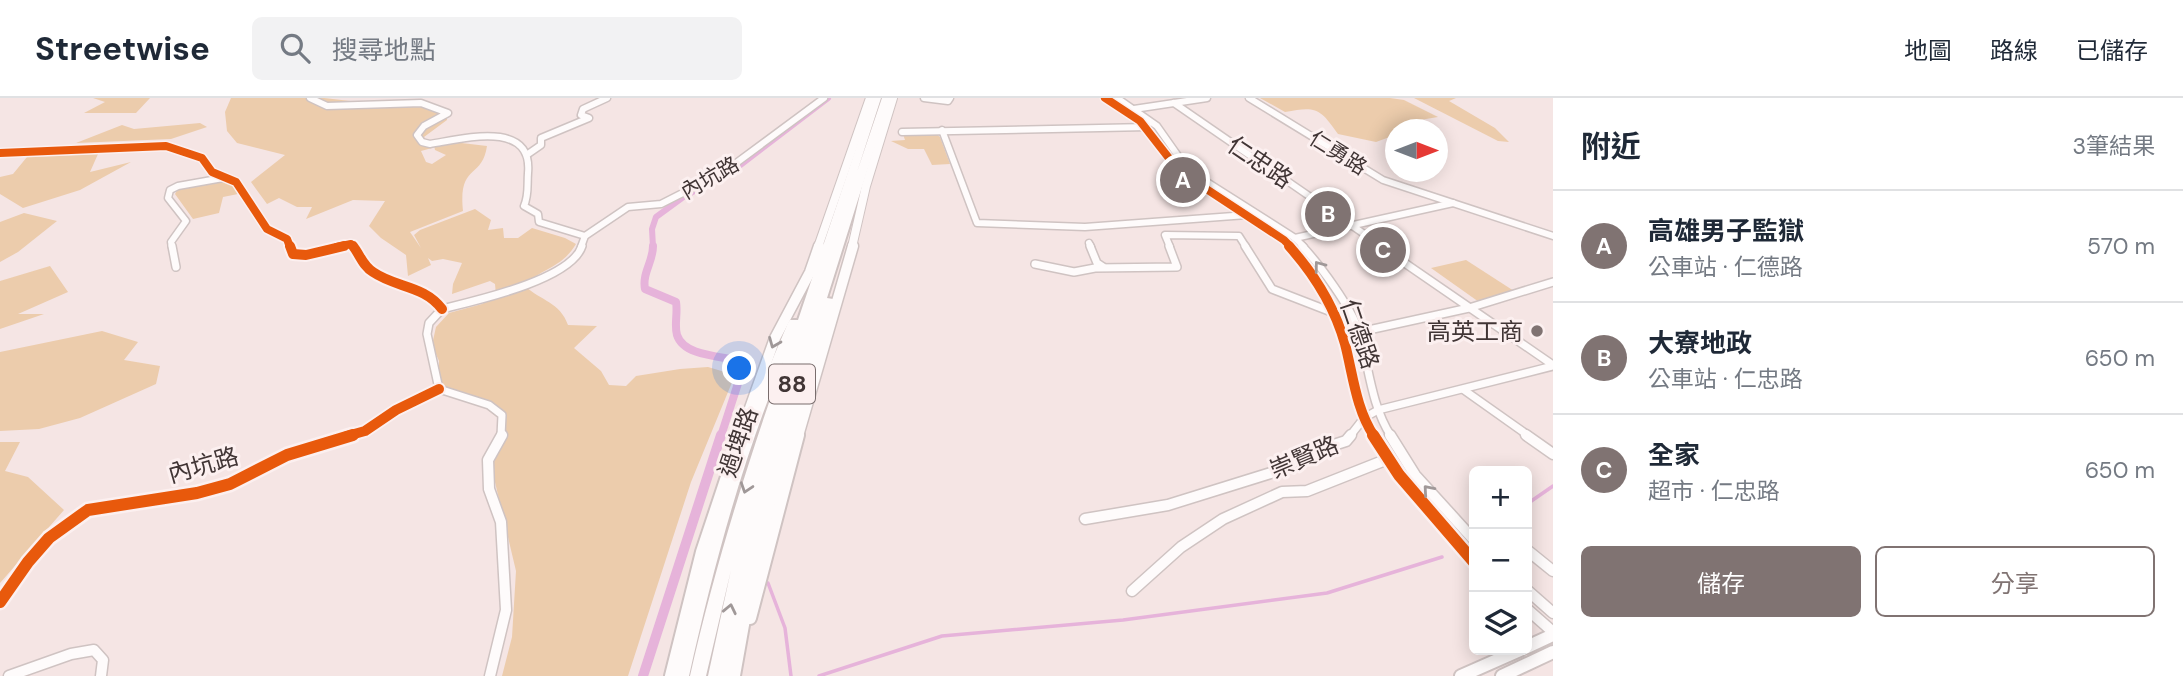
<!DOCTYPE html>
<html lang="zh-TW">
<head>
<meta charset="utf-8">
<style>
  :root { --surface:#fff; --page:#f2f2f3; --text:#1f2937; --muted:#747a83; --line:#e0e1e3; --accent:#807372 }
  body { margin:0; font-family:"DM Sans","Noto Sans TC",sans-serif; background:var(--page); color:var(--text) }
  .controls { position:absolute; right:21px; bottom:21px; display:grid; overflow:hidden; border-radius:10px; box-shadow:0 4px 18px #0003 }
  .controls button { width:63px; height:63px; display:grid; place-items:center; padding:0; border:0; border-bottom:2px solid var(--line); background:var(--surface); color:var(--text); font:35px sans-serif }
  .compass { position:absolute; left:1385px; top:21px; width:63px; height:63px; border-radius:50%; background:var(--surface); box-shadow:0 4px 18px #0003; rotate:90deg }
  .you { position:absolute; left:740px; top:271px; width:24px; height:24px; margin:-18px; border:5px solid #fff; border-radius:50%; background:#1a73e8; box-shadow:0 0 0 10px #1a73e833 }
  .badge { display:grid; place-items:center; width:46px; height:46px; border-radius:50%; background:var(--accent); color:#fff; font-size:23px; font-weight:700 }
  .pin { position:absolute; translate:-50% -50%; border:4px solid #fff; box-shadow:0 2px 7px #0006 }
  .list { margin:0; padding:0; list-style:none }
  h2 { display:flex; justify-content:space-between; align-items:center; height:91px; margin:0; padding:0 28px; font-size:30px }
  h2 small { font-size:23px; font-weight:400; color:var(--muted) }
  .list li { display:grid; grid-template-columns:46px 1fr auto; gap:21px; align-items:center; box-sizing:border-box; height:112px; padding:0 28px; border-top:2px solid var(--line) }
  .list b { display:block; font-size:26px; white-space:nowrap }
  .list p { margin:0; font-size:23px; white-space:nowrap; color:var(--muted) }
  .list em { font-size:23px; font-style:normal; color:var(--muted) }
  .actions { display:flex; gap:14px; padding:21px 28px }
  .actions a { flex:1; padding:16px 0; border:2px solid var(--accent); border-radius:10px; text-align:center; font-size:24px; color:var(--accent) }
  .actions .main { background:var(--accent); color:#fff }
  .icon { flex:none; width:38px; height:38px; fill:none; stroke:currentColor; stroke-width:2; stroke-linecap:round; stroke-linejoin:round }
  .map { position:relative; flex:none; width:1553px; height:578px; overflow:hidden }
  header { display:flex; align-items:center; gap:42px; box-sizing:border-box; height:98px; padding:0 35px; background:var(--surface); border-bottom:2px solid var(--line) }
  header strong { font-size:33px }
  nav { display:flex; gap:38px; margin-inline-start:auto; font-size:24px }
  .search { width:490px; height:63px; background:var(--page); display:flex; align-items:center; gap:18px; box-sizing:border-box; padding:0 24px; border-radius:10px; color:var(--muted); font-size:26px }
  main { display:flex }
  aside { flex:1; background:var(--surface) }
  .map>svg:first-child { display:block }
  .green { fill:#ecccac }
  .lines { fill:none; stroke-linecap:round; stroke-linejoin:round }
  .stream { stroke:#e6b3da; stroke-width:3.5 }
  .canal-far2 { stroke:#e6b3da; stroke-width:6 }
  .canal-far1 { stroke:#e6b3da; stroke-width:8 }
  .canal { stroke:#e6b3da; stroke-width:10 }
  .minor-far2-casing { stroke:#cfc3c2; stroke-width:9 }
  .minor-far1-casing { stroke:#cfc3c2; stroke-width:10 }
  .minor-casing { stroke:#cfc3c2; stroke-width:13 }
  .major-far2-casing { stroke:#cfc3c2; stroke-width:10 }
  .major-far1-casing { stroke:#cfc3c2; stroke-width:13 }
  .major-casing { stroke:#cfc3c2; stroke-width:16 }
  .highway-casing { stroke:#cfc3c2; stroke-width:4 }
  .minor-far2 { stroke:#fefbfb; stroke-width:6 }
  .minor-far1 { stroke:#fefbfb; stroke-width:7 }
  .minor { stroke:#fefbfb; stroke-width:10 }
  .major-far2 { stroke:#fefbfb; stroke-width:8 }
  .major-far1 { stroke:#fefbfb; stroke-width:10 }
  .major { stroke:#fefbfb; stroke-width:12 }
  .highway { fill:#fefbfb; fill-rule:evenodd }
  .cycleway-far2-casing { stroke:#fcf0f0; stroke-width:11 }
  .cycleway-far1-casing { stroke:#fcf0f0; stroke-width:14 }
  .cycleway-casing { stroke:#fcf0f0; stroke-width:17 }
  .cycleway-far2 { stroke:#e8590c; stroke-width:8 }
  .cycleway-far1 { stroke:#e8590c; stroke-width:10 }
  .cycleway { stroke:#e8590c; stroke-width:12 }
  .oneway { stroke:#a09898 }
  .poi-dot { fill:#807372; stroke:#fcf0f0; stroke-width:2.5 }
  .labels { text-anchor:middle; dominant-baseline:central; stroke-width:6; stroke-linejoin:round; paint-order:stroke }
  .far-street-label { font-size:21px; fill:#413535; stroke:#fcf0f0 }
  .shield { fill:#fcf0f0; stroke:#796d6d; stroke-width:2 }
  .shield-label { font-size:23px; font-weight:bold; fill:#413535 }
  .street-label { font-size:24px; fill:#413535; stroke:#fcf0f0 }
  .poi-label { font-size:24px; fill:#413535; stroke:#fcf0f0; text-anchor:end }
</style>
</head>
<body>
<header>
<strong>Streetwise</strong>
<div class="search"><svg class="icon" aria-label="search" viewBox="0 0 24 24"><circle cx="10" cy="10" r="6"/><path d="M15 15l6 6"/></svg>搜尋地點</div>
<nav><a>地圖</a><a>路線</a><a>已儲存</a></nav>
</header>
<main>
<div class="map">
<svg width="1553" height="578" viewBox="0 0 1553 578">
  <rect width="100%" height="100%" fill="#f5e5e4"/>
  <g class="green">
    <polygon points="93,0 150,0 136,15 84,15 105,4"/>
    <path d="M231,0H324L368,5L408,2L447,14V22L424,39L432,50L421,53L426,64L432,66L446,57L435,52L434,47L453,44L487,48C482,82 458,65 463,113L410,134L421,150L414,137L420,132L475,111L491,122L488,132L503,130L504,140H518L532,130L565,140L576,146C560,172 543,168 525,188C541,203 560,204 568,227L597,228L574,250L601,273L609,287L626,288L636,278L680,271L708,269L735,277L691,384L628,578H502L512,539L516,473L490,363L503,337L498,320L479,305L439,290V263L432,247L436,229L449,215L482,206L496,197L495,186L490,183L452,196L453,186L462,165L443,161L432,163L428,160L431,167L408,178L406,157L381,140L369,128L385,103L353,102L306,121L312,109H297L279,100L267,106L251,84L285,57L237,45L227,33L225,14Z"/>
    <path d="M1260,0H1390L1404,2L1438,19L1420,22L1433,31L1395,32V37L1376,44L1338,36C1320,10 1316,8 1285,14Z"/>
    <polygon points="1414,0 1456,0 1449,3 1495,30 1509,44 1498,43"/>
    <polygon points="200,25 207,29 171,41 76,45 122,27 134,31"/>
    <polygon points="935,35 940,39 950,66 932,67 924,51 908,51 891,43 905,42 903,36"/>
    <polygon points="98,56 90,74 131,64 80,92 23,110 0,96 0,79 13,76 27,59"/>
    <polygon points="221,82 234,85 243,95 223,99 219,115 193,121 175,96 179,89"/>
    <polygon points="24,115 57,123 18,154 0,164 0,124"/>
    <polygon points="1466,162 1514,193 1479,204 1431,170"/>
    <polygon points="50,168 68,194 18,216 44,216 0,231 0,183"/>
    <polygon points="102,233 138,244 124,262 160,268 156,286 80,320 39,331 0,333 0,254"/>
    <polygon points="0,344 20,344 5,373 28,379 64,412 0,485"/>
  </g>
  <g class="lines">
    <g class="stream">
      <polyline points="1527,406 1553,388"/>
      <polyline points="768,485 785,530 791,578"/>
      <polyline points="819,578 942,538 1123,522 1327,495 1442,459"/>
    </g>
    <polyline class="canal-far2" points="653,149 652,131 656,119 682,100 739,68 828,0"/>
    <g class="canal-far1">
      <path d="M653,148C653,164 642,175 645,191L676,204C678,215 674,227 677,237C684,259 723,258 741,263V266"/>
      <polyline points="721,338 741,276"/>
    </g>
    <polyline class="canal" points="643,578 721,337"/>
    <g class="minor-far2-casing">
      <g id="minor-far2">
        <path d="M310,0L327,8L421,5L448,15L424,28L417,37L422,44L430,46C462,41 533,21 528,75C527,87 529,97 524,108L538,116L539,124L585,138"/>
        <polyline points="924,0 948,3 950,0"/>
        <polyline points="1105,0 1140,23 1179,73 1284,142 1291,149"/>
        <polyline points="1117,0 1157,28 1188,72 1295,140 1304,149"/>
        <polyline points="1249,0 1383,82 1553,138"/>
        <polyline points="1174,5 1383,149"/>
        <polyline points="1134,11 1207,0"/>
        <polyline points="942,32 977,125 1085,129 1247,117"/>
        <polyline points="902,34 1148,29"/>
        <polyline points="0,55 166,48 202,60 212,74 236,84 267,131 287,141 290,149"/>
        <polyline points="528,56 541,47 541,40 589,20 581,17 583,11 607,0"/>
        <polyline points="1295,140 1453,105"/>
        <polyline points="1089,145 1091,149"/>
        <polyline points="172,149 171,144 186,123 168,100 170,92 178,88 223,80"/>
        <polyline points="337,149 351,146 354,149"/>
        <polyline points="581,149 585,138 628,109 661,106 724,74 824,0"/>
        <polyline points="1170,149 1165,137 1239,138 1246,149"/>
      </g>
    </g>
    <g class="minor-far1-casing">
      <g id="minor-far1">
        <polyline points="172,148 176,169"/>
        <polyline points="290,148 293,156 306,157 344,148"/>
        <path d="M353,148C360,157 363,168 373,174C396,190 424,187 442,211"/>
        <polyline points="1090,148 1097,165 1103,169"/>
        <polyline points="1245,148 1272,191 1334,215 1364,233 1469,210 1553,184"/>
        <path d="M1289,148C1314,176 1335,210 1345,246C1353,277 1356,311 1374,338"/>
        <path d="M1302,148C1320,167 1351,209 1359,234C1369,269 1371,307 1391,338"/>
        <polyline points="1380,148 1553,267"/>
        <polyline points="1035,166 1074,174 1095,170 1177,169 1169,148"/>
        <path d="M442,211C474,203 571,182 582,148"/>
        <polyline points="442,211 429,225 427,236 439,291 489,307 502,317 501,338"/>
        <polyline points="1464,292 1529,338"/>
        <polyline points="347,338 365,333 396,312 439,291"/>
        <polyline points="1350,338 1364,320 1378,312 1553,268"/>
      </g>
    </g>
    <g class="minor-casing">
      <g id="minor">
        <polyline points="1373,337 1399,377 1474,464"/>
        <polyline points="1390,337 1415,377 1474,442"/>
        <polyline points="1526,337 1553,356"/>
        <polyline points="1085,421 1168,407 1274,374 1318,352 1346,343 1351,337"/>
        <polyline points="1527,452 1553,473"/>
        <polyline points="1527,492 1553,515"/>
        <polyline points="1132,493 1181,449 1223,421 1282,394 1307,393 1388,361"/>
        <polyline points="0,504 28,464 49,440 88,412 197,395 230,386 287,357 353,337"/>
        <polyline points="1527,511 1553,534"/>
        <polyline points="9,578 71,556 94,552 103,562 101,578"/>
        <polyline points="490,578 506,512 501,424 489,391 488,362 502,337"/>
      </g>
    </g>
    <g class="major-far2-casing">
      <g id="major-far2">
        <polyline points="818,149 870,0"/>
        <polyline points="852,149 866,88 893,0"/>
      </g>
    </g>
    <g class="major-far1-casing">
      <g id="major-far1">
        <polyline points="740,338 775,240 810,174 819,148"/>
        <polyline points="798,338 853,148"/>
      </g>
    </g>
    <g class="major-casing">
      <g id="major">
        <polyline points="750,520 798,337"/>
        <polyline points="1527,549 1553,537"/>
        <polyline points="671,578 702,454 741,337"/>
        <polyline points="1461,578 1520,552"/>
        <polyline points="1502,578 1553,554"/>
      </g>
    </g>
    <g class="highway-casing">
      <path id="highway" d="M873,0H881L857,74L882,0H890L827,200L833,201L834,203L777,398L761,460L740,578H708L731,472L706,578H690C714,471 747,367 783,264C741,365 713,471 689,578H673C701,457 738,339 788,225L790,222H798Z"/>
    </g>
    <use href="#minor-far2" class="minor-far2"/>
    <use href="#minor-far1" class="minor-far1"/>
    <use href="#minor" class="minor"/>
    <use href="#major-far2" class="major-far2"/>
    <use href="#major-far1" class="major-far1"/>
    <use href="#major" class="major"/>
    <use href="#highway" class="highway"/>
    <g class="cycleway-far2-casing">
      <g id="cycleway-far2">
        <polyline points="1105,0 1140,23 1179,73 1284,142 1291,149"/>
        <polyline points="0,55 166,48 202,60 212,74 236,84 267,131 287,141 290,149"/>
        <polyline points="337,149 351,146 354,149"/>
      </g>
    </g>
    <g class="cycleway-far1-casing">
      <g id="cycleway-far1">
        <polyline points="290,148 293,156 306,157 344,148"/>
        <path d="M353,148C360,157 363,168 373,174C396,190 424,187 442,211"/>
        <path d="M1289,148C1314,176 1335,210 1345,246C1353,277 1356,311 1374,338"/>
        <polyline points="347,338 365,333 396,312 439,291"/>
      </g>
    </g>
    <g class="cycleway-casing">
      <g id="cycleway">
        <polyline points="1373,337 1399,377 1474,464"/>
        <polyline points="0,504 28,464 49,440 88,412 197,395 230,386 287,357 353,337"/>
      </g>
    </g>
    <use href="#cycleway-far2" class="cycleway-far2"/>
    <use href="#cycleway-far1" class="cycleway-far1"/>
    <use href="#cycleway" class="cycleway"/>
  </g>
  <defs><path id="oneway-chevron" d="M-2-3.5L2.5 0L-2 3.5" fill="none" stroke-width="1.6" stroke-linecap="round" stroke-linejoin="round" transform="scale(1.75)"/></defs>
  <g class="oneway">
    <use href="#oneway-chevron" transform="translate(1319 168) rotate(-127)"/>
    <use href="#oneway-chevron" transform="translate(774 245) rotate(112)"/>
    <use href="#oneway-chevron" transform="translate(746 390) rotate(108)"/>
    <use href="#oneway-chevron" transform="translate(1428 392) rotate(-131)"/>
    <use href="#oneway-chevron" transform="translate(730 511) rotate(-78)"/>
  </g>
  <circle class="poi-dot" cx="1537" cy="233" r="7"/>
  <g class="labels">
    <g class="far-street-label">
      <text transform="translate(1338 55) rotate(32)">仁勇路</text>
      <text transform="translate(710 80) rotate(-30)">內坑路</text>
    </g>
    <rect class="shield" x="769" y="266.5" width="46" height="39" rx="5"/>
    <g class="shield-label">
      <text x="792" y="286">88</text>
    </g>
    <g class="street-label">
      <text transform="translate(1260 64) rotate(34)">仁忠路</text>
      <text transform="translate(1360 236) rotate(71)">仁德路</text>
      <text transform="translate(738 344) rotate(-71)">過埤路</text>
      <text transform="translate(1304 359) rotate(-23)">崇賢路</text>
      <text transform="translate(203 367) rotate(-16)">內坑路</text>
    </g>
    <g class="poi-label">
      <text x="1523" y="233">高英工商</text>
    </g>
  </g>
</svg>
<div class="controls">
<button>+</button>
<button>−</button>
<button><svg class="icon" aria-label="layers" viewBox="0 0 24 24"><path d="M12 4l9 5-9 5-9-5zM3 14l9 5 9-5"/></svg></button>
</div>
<svg class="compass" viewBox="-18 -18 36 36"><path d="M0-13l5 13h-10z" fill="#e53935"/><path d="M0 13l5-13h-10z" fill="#747a83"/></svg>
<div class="you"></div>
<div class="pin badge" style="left:1183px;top:82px">A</div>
<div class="pin badge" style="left:1328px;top:116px">B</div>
<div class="pin badge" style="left:1383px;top:152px">C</div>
</div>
<aside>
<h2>附近<small>3筆結果</small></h2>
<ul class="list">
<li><span class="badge">A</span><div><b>高雄男子監獄</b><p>公車站 · 仁德路</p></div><em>570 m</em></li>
<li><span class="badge">B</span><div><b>大寮地政</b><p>公車站 · 仁忠路</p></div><em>650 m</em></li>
<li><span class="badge">C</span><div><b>全家</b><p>超市 · 仁忠路</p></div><em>650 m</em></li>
</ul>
<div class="actions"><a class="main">儲存</a><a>分享</a></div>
</aside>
</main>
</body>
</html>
